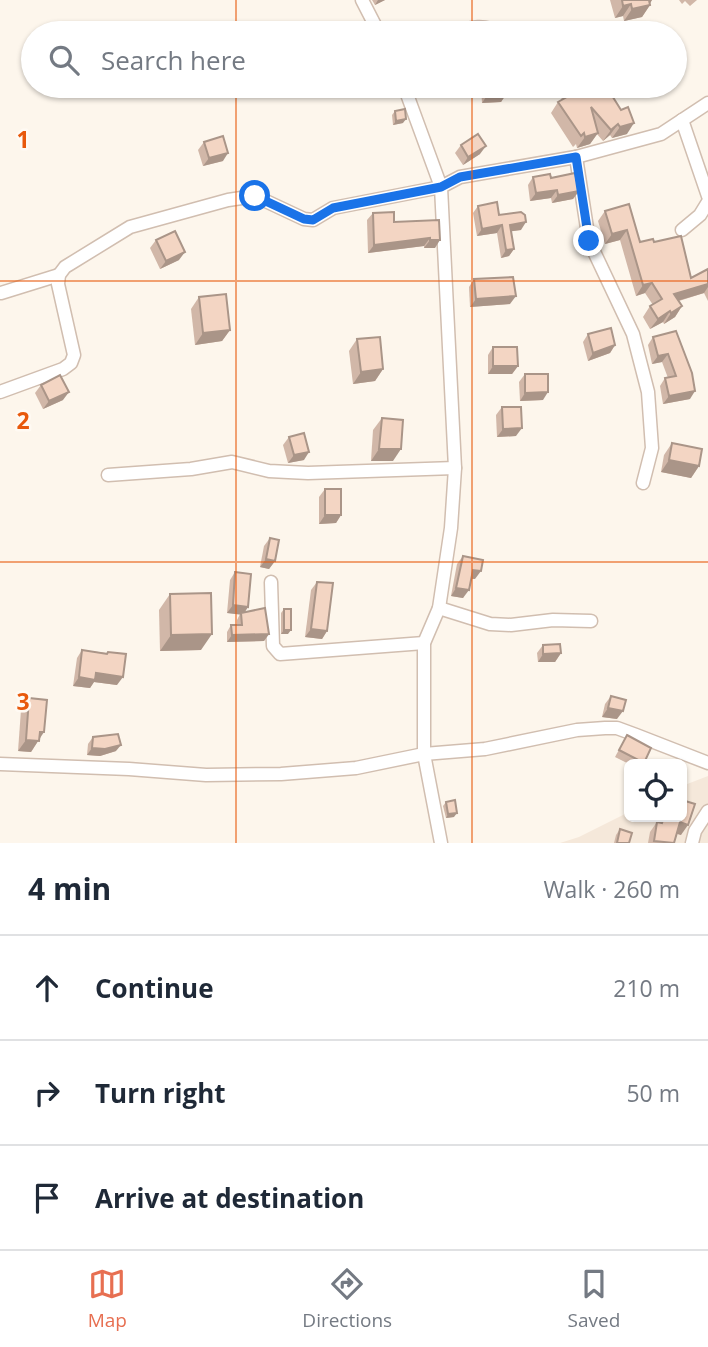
<!DOCTYPE html>
<html lang="en">
<head>
<meta charset="utf-8">
<style>
  :root { --surface:#fff; --page:#f6f6f7; --text:#1f2937; --muted:#747a83; --line:#e0e1e3; --accent:#e76f51 }
  body { margin:0; font-family:"Open Sans",sans-serif; background:var(--page); color:var(--text) }
  .controls { position:absolute; right:21px; bottom:21px; display:grid; overflow:hidden; border-radius:10px; box-shadow:0 2px 5px #0004 }
  .controls button { width:63px; height:63px; display:grid; place-items:center; padding:0; border:0; border-bottom:2px solid var(--line); background:var(--surface); color:var(--text); font:35px sans-serif }
  .stop { position:absolute; width:21px; height:21px; margin:-16px; border:5px solid #1a73e8; border-radius:50%; background:#fff }
  .stop.end { background:#1a73e8; border-color:#fff; box-shadow:0 2px 7px #0008 }
  .list { margin:0; padding:0; list-style:none }
  h2 { display:flex; justify-content:space-between; align-items:center; height:91px; margin:0; padding:0 28px; font-size:30px }
  h2 small { font-size:23px; font-weight:400; color:var(--muted) }
  .list li { display:grid; grid-template-columns:46px 1fr auto; gap:21px; align-items:center; box-sizing:border-box; height:105px; padding:0 28px; border-top:2px solid var(--line) }
  .list b { display:block; font-size:26px; white-space:nowrap }
  .list em { font-size:23px; font-style:normal; color:var(--muted) }
  .icon { flex:none; width:38px; height:38px; fill:none; stroke:currentColor; stroke-width:2; stroke-linecap:round; stroke-linejoin:round }
  .map { position:relative; flex:none; width:708px; height:843px; overflow:hidden }
  .search { position:absolute; background:var(--surface); box-shadow:0 2px 5px #0004; left:21px; right:21px; top:21px; height:77px; display:flex; align-items:center; gap:18px; box-sizing:border-box; padding:0 24px; border-radius:38px; color:var(--muted); font-size:26px }
  .sheet { height:406px; background:var(--surface) }
  nav { display:flex; justify-content:space-around; align-items:center; box-sizing:border-box; height:98px; border-top:2px solid var(--line); background:var(--surface); font-size:19px; color:var(--muted) }
  nav a { display:grid; justify-items:center; gap:4px }
  nav .on { color:var(--accent) }
  .map>svg:first-child { display:block }
  .residential { fill:#f5e8da }
  .lines { fill:none; stroke-linecap:round; stroke-linejoin:round }
  .street-casing { stroke:#d1beb0; stroke-width:15 }
  .street { stroke:#fff; stroke-width:12 }
  .wall { fill:#d1b7a8 }
  .shaded-wall { fill:#aa9588 }
  .building { fill:#f3d5c3; stroke:#aa9588; stroke-width:2 }
  .route { stroke:#1a73e8; stroke-width:9 }
  .grid { fill:none; stroke:#e8590c; stroke-width:2; stroke-opacity:0.55 }
  .grid-label { font-size:23px; text-anchor:middle; font-weight:bold; fill:#e8590c; stroke:#fffaf3; stroke-width:5; stroke-linejoin:round; paint-order:stroke }
</style>
</head>
<body>
<div class="map">
<svg width="708" height="843" viewBox="0 0 708 843">
  <rect width="100%" height="100%" fill="#fdf6ec"/>
  <polygon class="residential" points="708,776 708,843 560,843 579,837 629,812 629,817 682,817 682,786"/>
  <g class="lines">
    <g class="street-casing">
      <g id="street">
        <polyline points="362,0 379,33"/>
        <path d="M450,33C469,28 483,23 501,33"/>
        <polyline points="682,120 708,196"/>
        <polyline points="576,157 589,241 633,334 648,392 652,448 643,483"/>
        <polyline points="682,230 700,215 708,202"/>
        <polyline points="1,293 59,275"/>
        <polyline points="0,392 63,369 71,363 74,355 58,284 59,275 65,267 130,227 228,200 255,196 304,219 313,220 333,208 441,187 404,86"/>
        <polyline points="108,475 191,469 232,462 269,471 308,473 455,468"/>
        <polyline points="271,582 273,646 280,654 424,643"/>
        <polyline points="439,608 490,624 511,625 553,620 591,621"/>
        <polyline points="0,764 129,769 206,775 281,774 356,768 424,754 485,749 577,730 605,728 617,728 636,735 708,763"/>
        <polyline points="441,843 424,754 424,643 439,608 451,528 455,468 441,187 460,177 576,157 661,134 708,103"/>
        <polyline points="692,843 695,831 708,811"/>
      </g>
    </g>
    <use href="#street" class="street"/>
  </g>
  <g class="wall">
    <polygon points="372,0 385,0 375,5"/>
    <polygon points="610,0 652,0 650,3 650,5 642,17 624,21 623,16 615,18"/>
    <polygon points="679,0 697,0 690,6 685,1 682,4"/>
    <polygon points="481,86 509,86 509,90 501,102 482,103"/>
    <polygon points="557,86 606,86 627,134 612,138 610,135 603,141 597,134 590,144 577,148 576,144 573,147 551,113 558,102 562,100"/>
    <polygon points="395,111 403,123 393,125 392,115"/>
    <polygon points="204,142 223,161 203,166 198,150"/>
    <polygon points="461,145 480,154 463,165 455,153"/>
    <polygon points="533,177 551,178 579,191 573,199 552,203 551,198 530,201 528,185"/>
    <polygon points="478,206 499,215 521,230 511,231 514,249 509,256 501,258 497,233 477,236 473,213"/>
    <polygon points="605,211 640,242 654,242 691,278 708,269 708,301 704,293 679,301 682,306 675,317 664,324 663,322 650,329 643,317 650,306 653,305 645,293 636,296 620,240 605,244 598,221"/>
    <polygon points="373,213 394,222 439,220 435,248 424,248 424,246 368,253 367,220"/>
    <polygon points="156,240 179,260 160,269 150,248"/>
    <polygon points="474,279 510,304 470,307 469,287"/>
    <polygon points="199,297 230,330 222,341 195,345 191,309"/>
    <polygon points="676,331 690,399 663,404 660,386 665,378 668,378 662,362 652,364 648,345 653,337"/>
    <polygon points="588,334 615,345 610,353 588,361 583,342"/>
    <polygon points="357,339 383,369 375,381 353,384 349,351"/>
    <polygon points="493,347 518,366 512,374 488,374 488,355"/>
    <polygon points="525,374 543,400 520,401 519,382"/>
    <polygon points="41,385 63,400 43,409 35,393"/>
    <polygon points="502,407 516,436 497,437 496,415"/>
    <polygon points="382,418 393,461 371,461 373,430"/>
    <polygon points="289,437 304,460 288,463 283,445"/>
    <polygon points="672,443 699,466 691,478 661,472 664,455"/>
    <polygon points="325,489 341,515 336,523 319,524 319,497"/>
    <polygon points="270,538 275,561 269,569 260,567 264,546"/>
    <polygon points="463,556 475,579 471,579 463,598 451,596 457,564"/>
    <polygon points="235,572 248,607 244,612 269,634 264,641 227,642 227,632 231,625 237,625 237,620 240,614 227,613 230,580"/>
    <polygon points="317,582 327,631 322,639 305,637 311,590"/>
    <polygon points="170,594 201,650 160,651 159,610"/>
    <polygon points="284,609 288,634 281,634 281,613"/>
    <polygon points="543,645 561,653 555,662 538,662 537,653"/>
    <polygon points="82,650 107,653 108,652 117,685 94,682 90,688 73,686 77,658"/>
    <polygon points="611,696 617,719 602,717 605,704"/>
    <polygon points="29,698 39,739 31,752 18,751 21,710"/>
    <polygon points="627,735 651,748 643,764 629,764 615,757"/>
    <polygon points="93,737 116,751 100,756 87,755 88,744"/>
    <polygon points="446,802 454,817 446,818 443,806"/>
    <polygon points="660,817 682,817 681,835 677,834 674,843 648,843 650,832 657,822 658,822"/>
    <polygon points="620,829 629,843 614,843 616,835"/>
  </g>
  <g class="shaded-wall">
    <polygon points="378,0 385,0 375,5"/>
    <polygon points="647,0 652,0 649,5 650,5 642,17 624,21 632,9"/>
    <polygon points="631,4 623,16 615,18 623,6"/>
    <polygon points="509,90 501,102 482,103 490,91"/>
    <polygon points="406,119 403,123 393,125 396,121"/>
    <polygon points="634,123 627,134 612,138 620,127"/>
    <polygon points="618,124 610,135 603,141 611,130"/>
    <polygon points="598,133 590,144 577,148 585,137"/>
    <polygon points="486,146 480,154 463,165 468,157"/>
    <polygon points="228,153 223,161 203,166 209,158"/>
    <polygon points="557,190 551,198 530,201 536,193"/>
    <polygon points="579,191 573,199 552,203 558,195"/>
    <polygon points="526,222 521,230 505,232 510,225"/>
    <polygon points="502,225 497,233 477,236 482,229"/>
    <polygon points="627,230 620,240 605,244 612,234"/>
    <polygon points="430,238 424,246 368,253 374,245"/>
    <polygon points="430,240 440,240 435,248 424,248"/>
    <polygon points="514,249 509,256 501,258 506,250"/>
    <polygon points="185,252 179,260 160,269 166,261"/>
    <polygon points="652,283 645,293 636,296 643,285"/>
    <polygon points="708,284 708,287 704,293 667,304 674,294"/>
    <polygon points="516,296 510,304 470,307 476,299"/>
    <polygon points="682,306 675,317 664,324 671,313"/>
    <polygon points="670,311 663,322 650,329 658,319"/>
    <polygon points="230,330 222,341 195,345 203,333"/>
    <polygon points="615,345 610,353 588,361 593,353"/>
    <polygon points="668,354 662,362 652,364 658,356"/>
    <polygon points="493,366 518,366 512,374 488,374"/>
    <polygon points="383,369 375,381 353,384 361,372"/>
    <polygon points="695,391 690,399 663,404 669,396"/>
    <polygon points="69,392 63,400 43,409 49,401"/>
    <polygon points="548,392 543,400 520,401 525,393"/>
    <polygon points="522,428 516,436 497,437 503,429"/>
    <polygon points="379,449 401,449 393,461 371,461"/>
    <polygon points="309,452 304,460 288,463 294,455"/>
    <polygon points="669,460 699,466 691,478 661,472"/>
    <polygon points="325,515 341,515 336,523 319,524"/>
    <polygon points="266,559 275,561 269,569 260,567"/>
    <polygon points="473,570 481,571 475,579 467,578"/>
    <polygon points="456,588 469,590 463,598 451,596"/>
    <polygon points="233,605 248,607 243,615 227,613"/>
    <polygon points="311,629 327,631 322,639 305,637"/>
    <polygon points="284,630 291,630 288,634 281,634"/>
    <polygon points="212,634 201,650 160,651 171,635"/>
    <polygon points="269,634 264,641 227,642 232,635"/>
    <polygon points="561,653 555,662 538,662 543,654"/>
    <polygon points="96,673 123,677 117,685 94,682 90,688 73,686 79,677"/>
    <polygon points="608,708 623,711 617,719 602,717"/>
    <polygon points="40,732 44,732 31,752 18,751 26,740"/>
    <polygon points="121,745 116,751 100,756 87,755 92,748"/>
    <polygon points="457,813 454,817 446,818 448,814"/>
    <polygon points="680,822 688,825 681,835 672,832"/>
  </g>
  <g class="building">
    <polygon points="622,0 649,0 650,5 632,9 631,4 623,6"/>
    <polygon points="490,86 509,86 509,90 490,91"/>
    <polygon points="569,86 606,86 621,110 628,107 634,123 620,127 618,124 611,130 591,107 598,133 585,137 584,133 581,136 558,102 572,94"/>
    <polygon points="405,109 406,119 396,121 395,111"/>
    <polygon points="478,134 486,146 468,157 461,145"/>
    <polygon points="223,136 228,153 209,158 204,142"/>
    <polygon points="575,173 579,191 558,195 557,190 536,193 533,177 550,174 551,178"/>
    <polygon points="497,202 499,215 521,212 525,215 526,222 510,225 514,249 506,250 502,225 482,229 478,206"/>
    <polygon points="629,204 640,242 653,239 654,242 681,236 691,278 708,269 708,284 674,294 682,306 671,313 670,311 658,319 650,306 662,299 652,283 643,285 627,230 612,234 605,211"/>
    <polygon points="394,212 394,222 439,220 440,240 430,240 430,238 374,245 373,213"/>
    <polygon points="175,231 185,252 166,261 156,240"/>
    <polygon points="513,277 516,296 476,299 474,279"/>
    <polygon points="226,294 230,330 203,333 199,297"/>
    <polygon points="611,328 615,345 593,353 588,334"/>
    <polygon points="676,331 692,373 695,391 669,396 665,378 676,376 668,354 658,356 653,337"/>
    <polygon points="380,337 383,369 361,372 357,339"/>
    <polygon points="493,347 517,347 518,366 493,366"/>
    <polygon points="525,374 548,374 548,392 525,393"/>
    <polygon points="60,375 69,392 49,401 41,385"/>
    <polygon points="502,407 521,407 522,428 503,429"/>
    <polygon points="382,418 403,420 401,449 379,449"/>
    <polygon points="304,433 309,452 294,455 289,437"/>
    <polygon points="672,443 702,449 699,466 669,460"/>
    <rect x="325" y="489" width="16" height="26"/>
    <polygon points="270,538 279,540 275,561 266,559"/>
    <polygon points="463,556 483,560 481,571 473,570 469,590 456,588"/>
    <polygon points="235,572 251,574 248,607 233,605"/>
    <polygon points="317,582 333,583 327,631 311,629"/>
    <polygon points="211,593 212,634 171,635 170,594"/>
    <polygon points="265,608 269,634 232,635 231,625 242,625 241,613"/>
    <rect x="284" y="609" width="7" height="21"/>
    <polygon points="560,644 561,653 543,654 543,645"/>
    <polygon points="82,650 107,654 108,652 126,654 123,677 96,673 95,680 79,677"/>
    <polygon points="611,696 626,700 623,711 608,708"/>
    <polygon points="29,698 47,700 44,732 40,732 39,741 26,740"/>
    <polygon points="118,734 121,745 105,749 92,748 93,737"/>
    <polygon points="627,735 651,748 644,763 619,750"/>
    <polygon points="455,800 457,813 448,814 446,802"/>
    <polygon points="682,800 695,804 688,825 680,822 674,843 654,841 657,822 662,823 664,817 682,817"/>
    <polygon points="620,829 632,833 629,843 617,843"/>
  </g>
  <g class="lines">
    <polyline class="route" points="255,196 304,219 313,220 333,208 441,187 460,177 576,157 589,241"/>
  </g>
  <path class="grid" d="M236,0V33M472,0V33M236,86V843M472,86V843M0,281H708M0,562H708"/>
  <g class="grid-label">
    <text x="23" y="148">1</text>
    <text x="23" y="429">2</text>
    <text x="23" y="710">3</text>
  </g>
</svg>
<div class="controls">
<button><svg class="icon" aria-label="locate" viewBox="0 0 24 24"><circle cx="12" cy="12" r="6"/><path d="M12 2v4M12 18v4M2 12h4M18 12h4"/></svg></button>
</div>
<div class="stop" style="left:255px;top:196px"></div>
<div class="stop end" style="left:589px;top:241px"></div>
<div class="search"><svg class="icon" aria-label="search" viewBox="0 0 24 24"><circle cx="10" cy="10" r="6"/><path d="M15 15l6 6"/></svg>Search here</div>
</div>
<section class="sheet">
<h2>4 min<small>Walk · 260 m</small></h2>
<ul class="list">
<li><svg class="icon" aria-label="ahead" viewBox="0 0 24 24"><path d="M12 20V5M6 11l6-6 6 6"/></svg><div><b>Continue</b></div><em>210 m</em></li>
<li><svg class="icon" aria-label="right" viewBox="0 0 24 24"><path d="M7 20v-9h11M14 6l5 5-5 5"/></svg><div><b>Turn right</b></div><em>50 m</em></li>
<li><svg class="icon" aria-label="arrive" viewBox="0 0 24 24"><path d="M6 21V4h12l-3 4 3 4H6"/></svg><div><b>Arrive at destination</b></div></li>
</ul>
</section>
<nav>
<a class="on"><svg class="icon" aria-label="map" viewBox="0 0 24 24"><path d="M3 6l6-2 6 2 6-2v14l-6 2-6-2-6 2zM9 4v14M15 6v14"/></svg>Map</a>
<a><svg class="icon" aria-label="directions" viewBox="0 0 24 24"><path d="M12 3l9 9-9 9-9-9zM9 14v-3h6M13 9l2 2-2 2"/></svg>Directions</a>
<a><svg class="icon" aria-label="saved" viewBox="0 0 24 24"><path d="M7 4h10v16l-5-4-5 4z"/></svg>Saved</a>
</nav>
</body>
</html>
